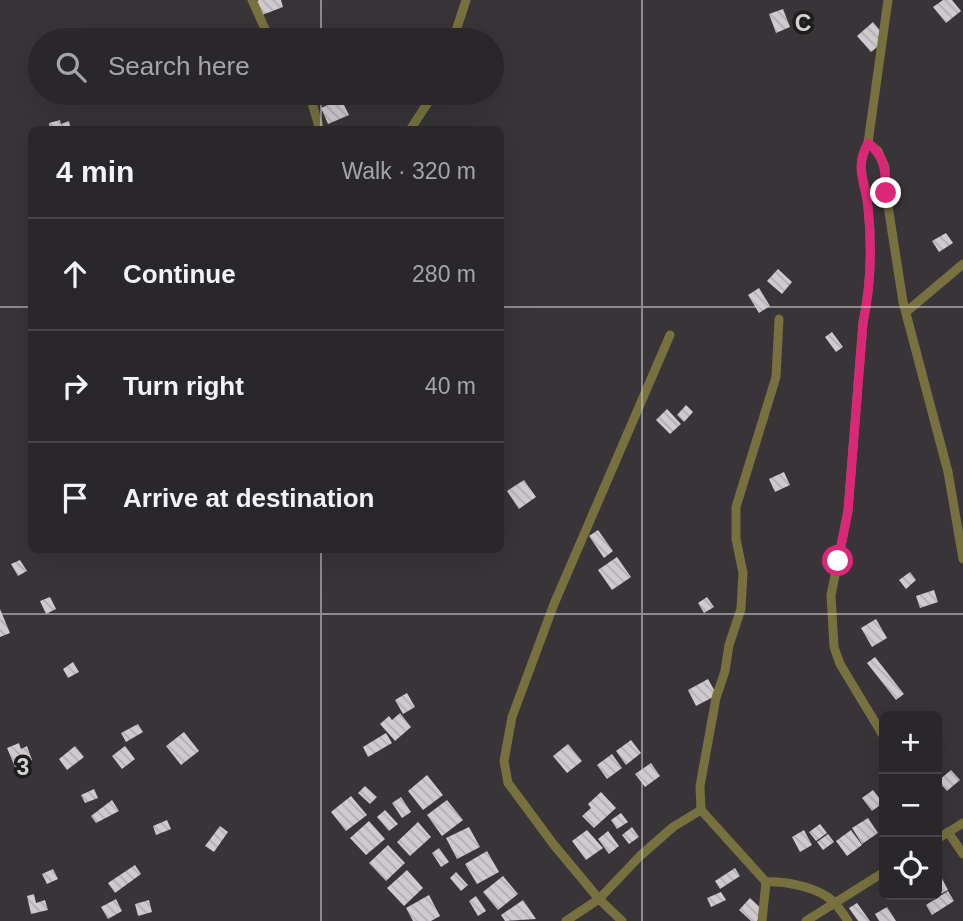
<!DOCTYPE html>
<html lang="en">
<head>
<meta charset="utf-8">
<style>
  :root { --surface:#2a272a; --page:#363336; --text:#f1f3f6; --muted:#a5a5a8; --line:#464447 }
  body { margin:0; font-family:Arial,sans-serif; background:var(--page); color:var(--text) }
  .controls { position:absolute; right:21px; bottom:21px; display:grid; overflow:hidden; border-radius:10px; box-shadow:0 7px 28px #0002 }
  .controls button { width:63px; height:63px; display:grid; place-items:center; padding:0; border:0; border-bottom:2px solid var(--line); background:var(--surface); color:var(--text); font:35px sans-serif }
  .stop { position:absolute; width:21px; height:21px; margin:-16px; border:5px solid #db2777; border-radius:50%; background:#fff }
  .stop.end { background:#db2777; border-color:#fff; box-shadow:0 2px 7px #0008 }
  .list { margin:0; padding:0; list-style:none }
  h2 { display:flex; justify-content:space-between; align-items:center; height:91px; margin:0; padding:0 28px; font-size:30px }
  h2 small { font-size:23px; font-weight:400; color:var(--muted) }
  .list li { display:grid; grid-template-columns:46px 1fr auto; gap:21px; align-items:center; box-sizing:border-box; height:112px; padding:0 28px; border-top:2px solid var(--line) }
  .list b { display:block; font-size:26px; white-space:nowrap }
  .list em { font-size:23px; font-style:normal; color:var(--muted) }
  .icon { flex:none; width:38px; height:38px; fill:none; stroke:currentColor; stroke-width:2; stroke-linecap:round; stroke-linejoin:round }
  .map { position:relative; flex:none; width:963px; height:921px; overflow:hidden }
  .search { position:absolute; background:var(--surface); box-shadow:0 7px 28px #0002; left:28px; top:28px; width:476px; height:77px; display:flex; align-items:center; gap:18px; box-sizing:border-box; padding:0 24px; border-radius:38px; color:var(--muted); font-size:26px }
  .panel { position:absolute; background:var(--surface); box-shadow:0 7px 28px #0002; left:28px; top:126px; width:476px; height:427px; border-radius:10px }
  .map>svg:first-child { display:block }
  .building { fill:url(#building-back-hatch) }
  .lines { fill:none; stroke-linecap:round; stroke-linejoin:round }
  .minor { stroke:#76713e; stroke-width:9 }
  .route { stroke:#db2777; stroke-width:9 }
  .grid { fill:none; stroke:#d3d1d3; stroke-width:2; stroke-opacity:0.55 }
  .grid-label { font-size:23px; text-anchor:middle; font-weight:bold; fill:#d3d1d3; stroke:#1e1d1e; stroke-width:7; stroke-linejoin:round; paint-order:stroke }
</style>
</head>
<body>
<div class="map">
<svg width="963" height="921" viewBox="0 0 963 921">
  <defs>
    <pattern id="building-back-hatch" width="6" height="6" patternUnits="userSpaceOnUse" patternTransform="scale(1.75)"><rect width="6" height="6" fill="#cecace"/><path d="M-1 5l2 2M0 0l6 6M5-1l2 2" fill="none" stroke="#b1aeb1"/></pattern>
  </defs>
  <rect width="100%" height="100%" fill="#383438"/>
  <g class="building">
    <polygon points="259,0 281,0 283,7 262,15 257,1"/>
    <polygon points="943,0 952,0 961,11 946,23 933,7"/>
    <polygon points="783,9 790,27 776,33 769,14"/>
    <polygon points="873,22 887,39 871,52 857,36"/>
    <polygon points="341,99 349,115 328,124 321,108"/>
    <polygon points="60,120 61,124 69,121 71,130 50,130 49,123"/>
    <polygon points="946,233 953,243 939,252 932,241"/>
    <polygon points="778,269 792,282 782,294 767,281"/>
    <polygon points="759,288 770,306 759,313 748,295"/>
    <polygon points="832,332 843,347 836,352 825,337"/>
    <polygon points="686,405 693,412 684,422 677,415"/>
    <polygon points="667,409 681,424 670,434 656,420"/>
    <polygon points="784,472 790,485 775,492 769,479"/>
    <polygon points="524,480 536,497 519,509 507,491"/>
    <polygon points="598,530 613,551 604,558 589,536"/>
    <polygon points="617,557 631,577 612,590 598,570"/>
    <polygon points="20,560 27,571 18,576 11,564"/>
    <polygon points="910,572 916,580 906,589 899,580"/>
    <polygon points="934,590 938,602 920,608 916,596"/>
    <polygon points="50,597 56,609 46,614 40,601"/>
    <polygon points="707,597 714,607 704,613 698,603"/>
    <polygon points="0,609 10,633 0,637"/>
    <polygon points="876,619 887,638 872,647 861,628"/>
    <polygon points="875,657 904,694 896,700 867,663"/>
    <polygon points="73,662 79,672 68,678 63,669"/>
    <polygon points="708,679 717,695 696,706 688,690"/>
    <polygon points="407,693 415,707 403,714 395,700"/>
    <polygon points="400,713 411,727 395,741 380,724 389,716 392,720"/>
    <polygon points="138,724 143,732 126,742 121,733"/>
    <polygon points="184,732 199,751 181,765 166,746"/>
    <polygon points="386,733 392,743 368,757 363,747"/>
    <polygon points="631,740 641,753 626,765 616,751"/>
    <polygon points="19,743 21,749 27,746 32,760 15,767 7,748"/>
    <polygon points="568,744 582,761 567,773 553,756"/>
    <polygon points="75,746 84,757 67,770 59,759"/>
    <polygon points="125,746 135,759 122,769 112,756"/>
    <polygon points="612,754 622,768 607,779 597,765"/>
    <polygon points="651,763 660,776 645,787 635,774"/>
    <polygon points="951,770 960,780 947,791 938,781"/>
    <polygon points="427,775 443,795 423,810 408,791"/>
    <polygon points="365,786 377,797 370,804 358,793"/>
    <polygon points="94,789 98,798 85,803 81,795"/>
    <polygon points="873,790 883,803 872,811 862,798"/>
    <polygon points="601,792 616,808 594,828 582,816 591,808 588,804"/>
    <polygon points="351,796 367,815 346,831 331,812"/>
    <polygon points="401,797 411,812 402,818 392,803"/>
    <polygon points="112,800 119,811 96,823 91,816"/>
    <polygon points="447,800 463,820 442,836 427,815"/>
    <polygon points="385,810 398,824 389,831 377,817"/>
    <polygon points="621,813 628,822 617,829 611,820"/>
    <polygon points="868,818 878,833 862,844 852,828"/>
    <polygon points="167,820 171,829 156,835 153,826"/>
    <polygon points="369,821 385,839 366,855 350,838"/>
    <polygon points="418,822 431,837 410,856 397,842"/>
    <polygon points="820,824 827,833 816,841 809,832"/>
    <polygon points="220,826 228,832 214,852 205,846"/>
    <polygon points="469,827 480,847 457,859 446,838"/>
    <polygon points="632,827 639,837 629,844 622,835"/>
    <polygon points="587,830 603,848 586,860 572,841"/>
    <polygon points="804,830 812,845 800,852 792,837"/>
    <polygon points="851,830 862,845 847,856 836,841"/>
    <polygon points="608,831 619,846 609,854 598,839"/>
    <polygon points="828,834 834,842 823,850 817,842"/>
    <polygon points="388,845 405,863 386,881 369,863"/>
    <polygon points="439,848 449,862 441,867 432,853"/>
    <polygon points="487,851 499,872 477,884 465,864"/>
    <polygon points="135,865 141,874 115,893 108,883"/>
    <polygon points="735,868 740,876 720,889 715,881"/>
    <polygon points="53,869 58,879 47,884 42,874"/>
    <polygon points="937,869 948,890 937,896"/>
    <polygon points="407,870 423,888 404,906 387,888"/>
    <polygon points="456,872 468,885 461,891 450,878"/>
    <polygon points="503,876 518,894 498,910 483,892"/>
    <polygon points="948,891 954,901 932,915 926,905"/>
    <polygon points="721,892 726,900 711,907 707,898"/>
    <polygon points="34,894 36,903 45,900 48,910 31,914 27,896"/>
    <polygon points="429,895 440,916 431,921 413,921 406,908"/>
    <polygon points="476,896 486,911 478,916 469,901"/>
    <polygon points="750,898 765,912 757,921 751,921 739,910"/>
    <polygon points="116,899 122,911 108,919 101,907"/>
    <polygon points="149,900 152,912 138,916 135,904"/>
    <polygon points="523,900 536,919 505,921 501,915"/>
    <polygon points="857,903 870,921 858,921 849,908"/>
    <polygon points="887,907 896,921 879,921 875,914"/>
  </g>
  <g class="lines">
    <g class="minor">
      <polyline points="252,0 270,40"/>
      <polyline points="453,40 466,0"/>
      <polyline points="309,93 320,130"/>
      <polyline points="410,130 434,93"/>
      <polyline points="868,143 878,151 885,167 886,193 903,302 948,472 963,559"/>
      <polyline points="906,312 963,264"/>
      <path d="M884,737L840,664L834,647L831,595L848,511L863,322C871,285 872,245 868,207C866,181 854,169 868,143L888,0"/>
      <polyline points="948,832 963,854"/>
      <polyline points="937,839 963,823"/>
      <path d="M766,882C784,881 810,886 826,896C835,901 842,912 848,921"/>
      <polyline points="566,921 599,899 640,856 673,827 701,810"/>
      <polyline points="622,921 599,899 554,845 508,783 504,761 512,717 554,604 670,335"/>
      <polyline points="762,921 766,882 701,810 700,786 716,698 725,671 729,645 741,609 743,573 736,539 736,507 776,377 779,319"/>
      <polyline points="806,921 884,872"/>
    </g>
  </g>
  <g class="lines">
    <path class="route" d="M838,561L848,511L863,323C871,285 872,245 868,207C865,181 854,169 868,143C886,158 885,171 886,193"/>
  </g>
  <path class="grid" d="M321,0V40M642,0V921M321,93V130M0,307H32M500,307H963M321,550V921M0,614H963"/>
  <g class="grid-label">
    <text x="803" y="31">C</text>
    <text x="23" y="775">3</text>
  </g>
</svg>
<div class="controls">
<button>+</button>
<button>−</button>
<button><svg class="icon" aria-label="locate" viewBox="0 0 24 24"><circle cx="12" cy="12" r="6"/><path d="M12 2v4M12 18v4M2 12h4M18 12h4"/></svg></button>
</div>
<div class="stop" style="left:838px;top:561px"></div>
<div class="stop end" style="left:886px;top:193px"></div>
<div class="search"><svg class="icon" aria-label="search" viewBox="0 0 24 24"><circle cx="10" cy="10" r="6"/><path d="M15 15l6 6"/></svg>Search here</div>
<section class="panel">
<h2>4 min<small>Walk · 320 m</small></h2>
<ul class="list">
<li><svg class="icon" aria-label="ahead" viewBox="0 0 24 24"><path d="M12 20V5M6 11l6-6 6 6"/></svg><div><b>Continue</b></div><em>280 m</em></li>
<li><svg class="icon" aria-label="right" viewBox="0 0 24 24"><path d="M7 20v-9h11M14 6l5 5-5 5"/></svg><div><b>Turn right</b></div><em>40 m</em></li>
<li><svg class="icon" aria-label="arrive" viewBox="0 0 24 24"><path d="M6 21V4h12l-3 4 3 4H6"/></svg><div><b>Arrive at destination</b></div></li>
</ul>
</section>
</div>
</body>
</html>
